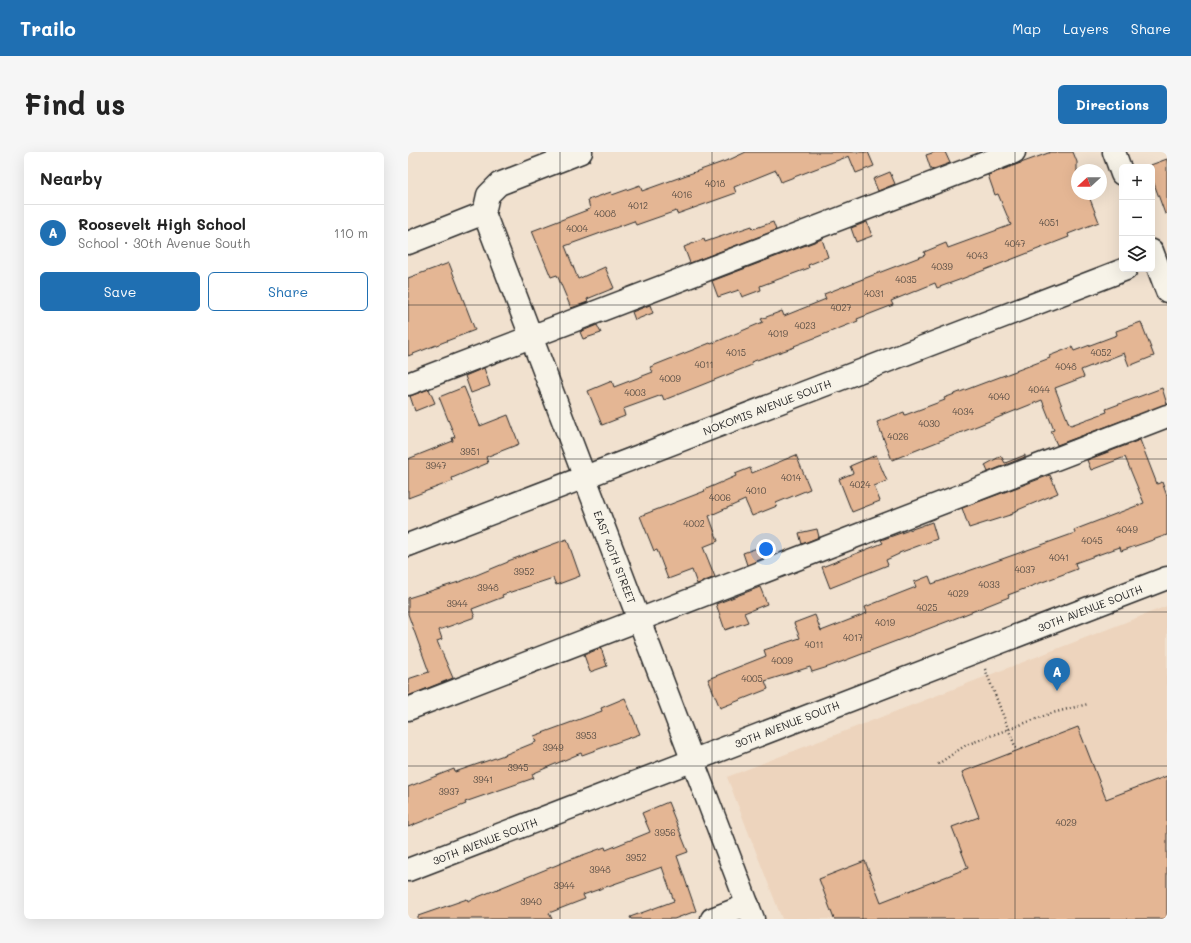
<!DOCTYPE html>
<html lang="en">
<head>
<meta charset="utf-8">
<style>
  :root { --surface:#fff; --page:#f6f6f6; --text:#222; --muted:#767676; --line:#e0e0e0; --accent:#1f6fb2 }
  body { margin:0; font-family:Mali,sans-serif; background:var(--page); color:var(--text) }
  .controls { position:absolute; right:12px; top:12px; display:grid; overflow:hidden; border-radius:6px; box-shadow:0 4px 16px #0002 }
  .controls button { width:36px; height:36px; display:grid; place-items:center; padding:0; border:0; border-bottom:1px solid var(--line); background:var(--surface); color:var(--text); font:20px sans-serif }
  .compass { position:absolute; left:663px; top:12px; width:36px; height:36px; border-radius:50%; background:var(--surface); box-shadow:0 4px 16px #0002; rotate:249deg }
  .you { position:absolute; left:358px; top:397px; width:14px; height:14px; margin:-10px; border:3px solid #fff; border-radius:50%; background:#1a73e8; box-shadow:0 0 0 6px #1a73e833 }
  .badge { display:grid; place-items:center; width:26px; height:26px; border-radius:50%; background:var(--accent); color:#fff; font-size:13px; font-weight:700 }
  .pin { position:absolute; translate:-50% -33px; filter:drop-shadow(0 1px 2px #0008) }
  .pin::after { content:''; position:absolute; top:21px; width:14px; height:12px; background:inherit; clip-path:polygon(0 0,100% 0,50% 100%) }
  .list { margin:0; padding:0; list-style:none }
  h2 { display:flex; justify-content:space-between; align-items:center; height:52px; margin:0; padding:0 16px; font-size:17px }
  h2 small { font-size:13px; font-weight:400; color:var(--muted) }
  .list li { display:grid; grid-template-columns:26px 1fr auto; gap:12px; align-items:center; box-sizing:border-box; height:56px; padding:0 16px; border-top:1px solid var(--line) }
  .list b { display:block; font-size:15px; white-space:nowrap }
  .list p { margin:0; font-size:13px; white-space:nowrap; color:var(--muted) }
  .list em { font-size:13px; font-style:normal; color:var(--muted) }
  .actions { display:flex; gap:8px; padding:12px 16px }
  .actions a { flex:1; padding:9px 0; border:1px solid var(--accent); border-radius:6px; text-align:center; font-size:14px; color:var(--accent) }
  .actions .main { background:var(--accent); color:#fff }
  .icon { flex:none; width:22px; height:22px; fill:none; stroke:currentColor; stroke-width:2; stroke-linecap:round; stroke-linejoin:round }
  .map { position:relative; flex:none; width:759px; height:767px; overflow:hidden; border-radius:6px }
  header { display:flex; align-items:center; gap:24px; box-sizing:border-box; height:56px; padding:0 20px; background:var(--accent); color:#fff }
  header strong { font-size:19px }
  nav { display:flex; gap:22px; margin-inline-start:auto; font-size:14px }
  .intro { display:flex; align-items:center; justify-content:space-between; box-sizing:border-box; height:96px; padding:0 24px }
  h1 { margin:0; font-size:28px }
  .button { padding:10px 18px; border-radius:6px; background:var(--accent); color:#fff; font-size:14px; font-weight:700 }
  main { display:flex; gap:24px; padding:0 24px }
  aside { flex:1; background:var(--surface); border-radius:6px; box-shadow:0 4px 16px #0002 }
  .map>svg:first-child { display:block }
  .built { fill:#edd4bd }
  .building { fill:#e4b694; stroke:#2b2b2b }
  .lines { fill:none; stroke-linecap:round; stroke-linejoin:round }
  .minor-casing { stroke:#2b2b2b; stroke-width:25 }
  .path { stroke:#2b2b2b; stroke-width:2.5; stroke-dasharray:1 3; stroke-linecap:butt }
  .minor { stroke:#f7f3e8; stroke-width:22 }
  .grid { fill:none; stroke:#2b2b2b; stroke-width:1; stroke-opacity:0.55 }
  .labels { text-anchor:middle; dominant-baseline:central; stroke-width:3; stroke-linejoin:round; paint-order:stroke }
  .number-label { font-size:9px; fill:#594e45 }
  .street-label { font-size:11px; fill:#2b2b2b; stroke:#f7f3e8 }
</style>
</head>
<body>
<header>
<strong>Trailo</strong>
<nav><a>Map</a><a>Layers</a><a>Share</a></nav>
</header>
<div class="intro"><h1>Find us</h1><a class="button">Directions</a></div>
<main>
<aside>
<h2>Nearby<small></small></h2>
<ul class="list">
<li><span class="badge">A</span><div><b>Roosevelt High School</b><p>School · 30th Avenue South</p></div><em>110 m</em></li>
</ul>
<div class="actions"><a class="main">Save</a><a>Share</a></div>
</aside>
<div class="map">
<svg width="759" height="767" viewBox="0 0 759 767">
  <rect width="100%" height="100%" fill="#f1e1cf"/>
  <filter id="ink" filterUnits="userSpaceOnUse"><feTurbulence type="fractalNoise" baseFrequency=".025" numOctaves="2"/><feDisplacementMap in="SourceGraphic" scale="8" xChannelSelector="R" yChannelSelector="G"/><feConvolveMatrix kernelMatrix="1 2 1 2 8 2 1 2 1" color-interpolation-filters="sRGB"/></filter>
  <g filter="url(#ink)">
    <polygon class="built" points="759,454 759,767 374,767 319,625"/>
    <g class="building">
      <polygon points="338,0 460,0 466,14 448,21 441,4 373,30 368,18 326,35 328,41 269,62 268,59 228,73 226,69 157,94 170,127 197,115 206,136 179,147 180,150 163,156 149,123 143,125 124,79 182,57 180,48 203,40 204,43 232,33 234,39 323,7"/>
      <polygon points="527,0 537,0 542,11 523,18 518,3"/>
      <polygon points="643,0 665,0 669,10 669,42 680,42 691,70 660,82 661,85 551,128 529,136 527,131 483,149 485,153 449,167 450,169 386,194 387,195 343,210 344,213 256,248 254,243 215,257 217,264 194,273 180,239 204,229 206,235 245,220 242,215 302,191 303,192 355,170 353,167 374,159 376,164 418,147 416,142 517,103 516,100 538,91 540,96 603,73 590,42 587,43 580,23"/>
      <polygon points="759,7 759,61 757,62 744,26 744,15 740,14"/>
      <polygon points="482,20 487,32 470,39 465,27"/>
      <polygon points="365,70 368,78 282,111 276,95 296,87 297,90 344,74 345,77"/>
      <polygon points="459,70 464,84 448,90 443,76"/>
      <polygon points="414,87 420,105 400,113 401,116 352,134 353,138 334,145 331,138 310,145 304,129"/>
      <polygon points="41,111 67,178 0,204 0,126"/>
      <polygon points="242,153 245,161 227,168 224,160"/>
      <polygon points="733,170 746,204 721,214 716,201 673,218 676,225 647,236 661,272 663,273 699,260 698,257 754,236 759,252 649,293 643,279 646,278 634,248 484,308 469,270 496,260 497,263 537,248 536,246 642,206 641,204 664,195 666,199 709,183 708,179"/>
      <polygon points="189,173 193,181 175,187 172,180"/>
      <polygon points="76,216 82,234 63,241 57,224"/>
      <polygon points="56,235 72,274 100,263 111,292 78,305 80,311 44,326 45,329 0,346 0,307 45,289 44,286 47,285 31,245"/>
      <polygon points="21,237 27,251 7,259 2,244"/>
      <polygon points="732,288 749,332 754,330 759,344 759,383 713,399 712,395 667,411 669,417 600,443 601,445 538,470 420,515 404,520 402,515 357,529 360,537 312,556 300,527 358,504 356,498 392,486 386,471 407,463 413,479 459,461 457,455 508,435 506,430 521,424 524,432 667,381 666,378 736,351 717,305 683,318 679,308"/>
      <polygon points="388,303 402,337 368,351 369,354 344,364 337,348 301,364 310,389 295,395 307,425 289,432 284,418 260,427 249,398 246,399 232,364 297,339 296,338 328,324 327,322 342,316 344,321"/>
      <polygon points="468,303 479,329 466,334 472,349 444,360 431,327 445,321 442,314"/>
      <polygon points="617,303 617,305 580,320 577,313 593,304 597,311"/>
      <polygon points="642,323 650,341 605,360 605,362 561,376 554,356"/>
      <polygon points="524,370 529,387 491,401 491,402 478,408 480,413 422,436 414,415 475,391 473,388"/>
      <polygon points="409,377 411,385 394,392 391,381"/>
      <polygon points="159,387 172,424 148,433 145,426 94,443 95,445 64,457 67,465 31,478 34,487 29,489 45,526 0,544 0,527 21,520 0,462 0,446 54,429 100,410 100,409"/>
      <polygon points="352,395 356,406 339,413 335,401"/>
      <polygon points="352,435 359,452 336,461 340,470 317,478 308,452"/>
      <polygon points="193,496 199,514 182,520 176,503"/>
      <polygon points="217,546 232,582 174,603 173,601 124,622 126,626 57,650 58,652 0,675 0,635 46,617 47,620 96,603 128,590 126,584 194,559 193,556"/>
      <polygon points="670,575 698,647 759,624 759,767 426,767 411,727 457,709 473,750 560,716 544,675 571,665 554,620"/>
      <polygon points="260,650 280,700 269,704 288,759 266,767 223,767 222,765 266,749 254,715 175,743 177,747 141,761 144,767 10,767 10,764 59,747 60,749 161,708 197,695 198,698 242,680 234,661"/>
    </g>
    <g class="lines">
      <g class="minor-casing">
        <g id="minor">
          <polyline points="173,0 91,32 80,43 76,61 345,767"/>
          <polyline points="706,0 714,22"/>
          <polyline points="0,91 76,61"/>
          <polyline points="744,99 759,139"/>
          <polyline points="0,232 606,0"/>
          <polyline points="0,393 718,117"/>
          <polyline points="0,557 759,264"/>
          <polyline points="0,718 759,426"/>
          <polyline points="304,767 340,753"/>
        </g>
      </g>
      <g class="path">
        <polyline points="577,517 609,599"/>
        <polyline points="530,612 558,593 644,561 680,552"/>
      </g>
      <use href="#minor" class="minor"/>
    </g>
  </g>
  <path class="grid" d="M152,0V767M304,0V767M455,0V767M607,0V767M0,153H759M0,307H759M0,460H759M0,614H759"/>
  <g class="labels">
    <g class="number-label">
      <text x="307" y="31">4018</text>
      <text x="274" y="42">4016</text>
      <text x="230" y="53">4012</text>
      <text x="197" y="61">4008</text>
      <text x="641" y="70">4051</text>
      <text x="169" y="76">4004</text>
      <text x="607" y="91">4047</text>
      <text x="569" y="103">4043</text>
      <text x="534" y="114">4039</text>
      <text x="498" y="127">4035</text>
      <text x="466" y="141">4031</text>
      <text x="433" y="155">4027</text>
      <text x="397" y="173">4023</text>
      <text x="370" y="181">4019</text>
      <text x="328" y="200">4015</text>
      <text x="693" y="200">4052</text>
      <text x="296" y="212">4011</text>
      <text x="658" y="214">4048</text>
      <text x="262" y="226">4009</text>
      <text x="631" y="237">4044</text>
      <text x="227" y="240">4003</text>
      <text x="591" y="244">4040</text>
      <text x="555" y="259">4034</text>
      <text x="521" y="271">4030</text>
      <text x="490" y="284">4026</text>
      <text x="62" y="299">3951</text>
      <text x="28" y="313">3947</text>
      <text x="383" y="325">4014</text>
      <text x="452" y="332">4024</text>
      <text x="348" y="338">4010</text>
      <text x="312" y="345">4006</text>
      <text x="286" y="371">4002</text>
      <text x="719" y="377">4049</text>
      <text x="684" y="388">4045</text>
      <text x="651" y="405">4041</text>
      <text x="617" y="417">4037</text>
      <text x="116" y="419">3952</text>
      <text x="581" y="432">4033</text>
      <text x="80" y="435">3948</text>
      <text x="550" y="441">4029</text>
      <text x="49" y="451">3944</text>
      <text x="519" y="455">4025</text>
      <text x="477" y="470">4019</text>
      <text x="445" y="485">4017</text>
      <text x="406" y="492">4011</text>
      <text x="374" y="508">4009</text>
      <text x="344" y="526">4005</text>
      <text x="178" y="583">3953</text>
      <text x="145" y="595">3949</text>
      <text x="110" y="615">3945</text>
      <text x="75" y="627">3941</text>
      <text x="41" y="639">3937</text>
      <text x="658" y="670">4029</text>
      <text x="257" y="680">3956</text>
      <text x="228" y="705">3952</text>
      <text x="192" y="717">3948</text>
      <text x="156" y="733">3944</text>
      <text x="123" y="749">3940</text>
    </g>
    <g class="street-label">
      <text transform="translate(359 255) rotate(-21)">NOKOMIS AVENUE SOUTH</text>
      <text transform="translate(207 405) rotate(69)">EAST 40TH STREET</text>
      <text transform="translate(682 456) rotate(-21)">30TH AVENUE SOUTH</text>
      <text transform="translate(379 572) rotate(-21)">30TH AVENUE SOUTH</text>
      <text transform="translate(77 689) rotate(-21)">30TH AVENUE SOUTH</text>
    </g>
  </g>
</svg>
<div class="controls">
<button>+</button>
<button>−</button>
<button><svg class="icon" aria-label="layers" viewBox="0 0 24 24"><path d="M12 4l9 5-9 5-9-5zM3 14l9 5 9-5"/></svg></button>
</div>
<svg class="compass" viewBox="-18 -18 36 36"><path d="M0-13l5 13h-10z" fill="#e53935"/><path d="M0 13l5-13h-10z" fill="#767676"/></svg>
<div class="you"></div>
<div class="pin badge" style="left:649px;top:539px">A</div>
</div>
</main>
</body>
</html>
